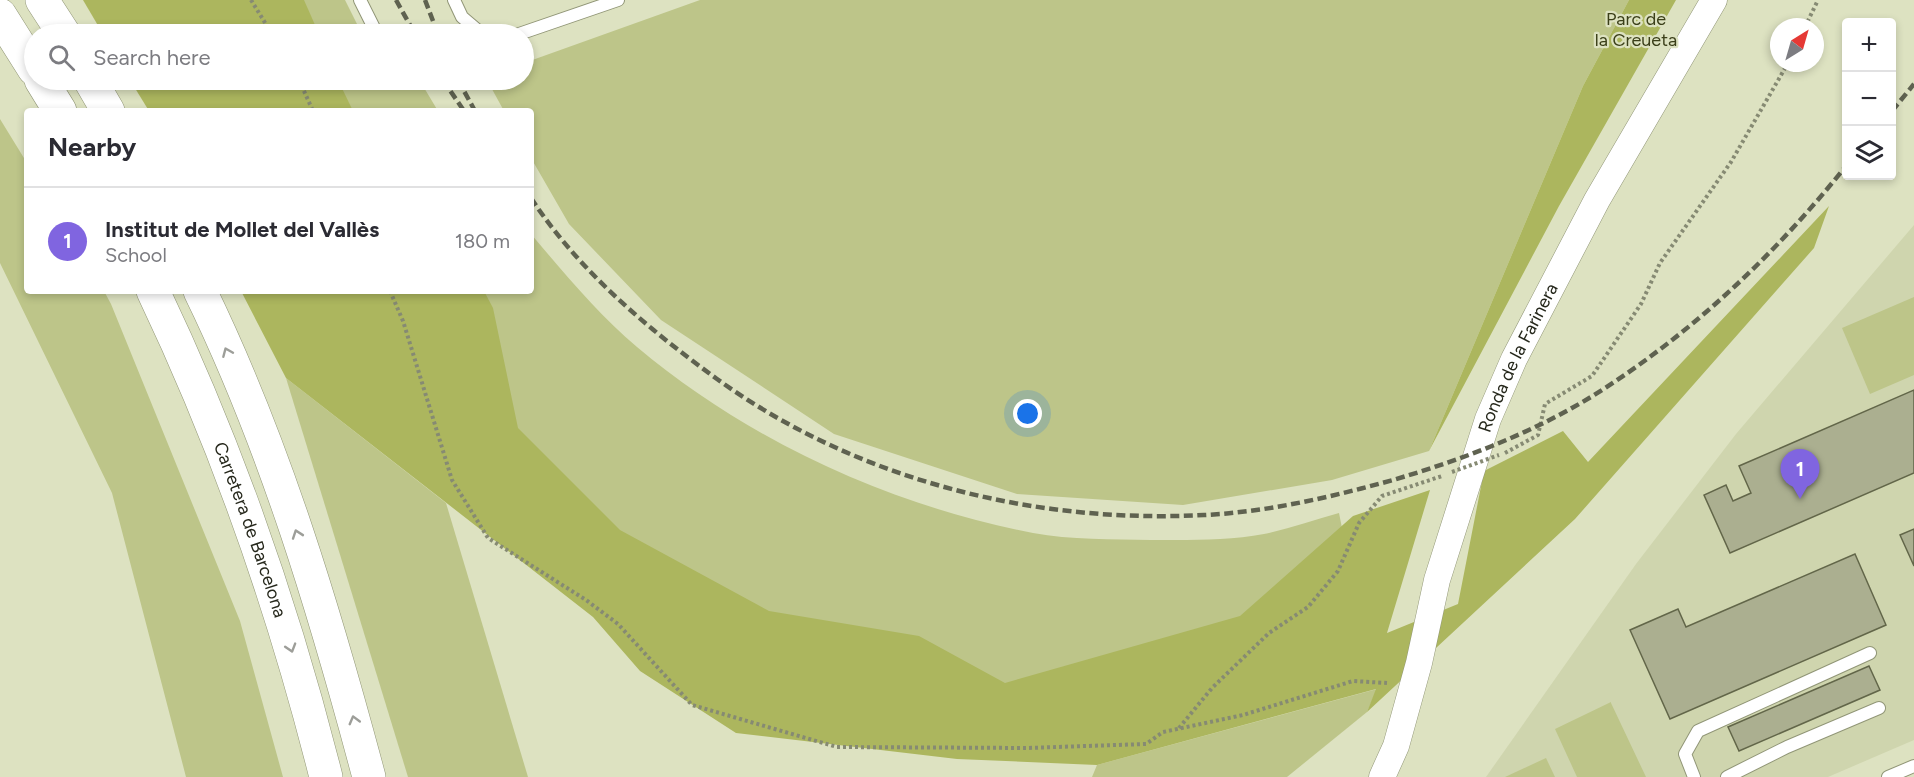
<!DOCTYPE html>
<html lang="en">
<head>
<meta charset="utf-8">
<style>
  :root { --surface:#fff; --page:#f2f2f3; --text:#2b2b33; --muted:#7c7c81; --line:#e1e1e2; --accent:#8065e0 }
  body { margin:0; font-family:Figtree,sans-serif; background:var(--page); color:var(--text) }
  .controls { position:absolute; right:18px; top:18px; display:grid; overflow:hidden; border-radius:6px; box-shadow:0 3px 9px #0003 }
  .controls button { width:54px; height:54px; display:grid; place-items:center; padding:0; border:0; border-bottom:2px solid var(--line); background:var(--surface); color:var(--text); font:30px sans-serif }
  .compass { position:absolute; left:1770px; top:18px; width:54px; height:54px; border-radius:50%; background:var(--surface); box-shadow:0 3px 9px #0003; rotate:37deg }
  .you { position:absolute; left:1028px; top:414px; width:21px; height:21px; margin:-15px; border:4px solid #fff; border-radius:50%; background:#1a73e8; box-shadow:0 0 0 9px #1a73e833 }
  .badge { display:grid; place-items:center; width:39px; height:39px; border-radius:50%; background:var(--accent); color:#fff; font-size:20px; font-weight:700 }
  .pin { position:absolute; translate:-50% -50px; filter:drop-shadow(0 2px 3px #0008) }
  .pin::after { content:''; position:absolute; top:32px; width:21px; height:18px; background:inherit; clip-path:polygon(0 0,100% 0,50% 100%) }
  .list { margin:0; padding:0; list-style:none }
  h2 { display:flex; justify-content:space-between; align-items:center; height:78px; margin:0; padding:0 24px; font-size:26px }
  h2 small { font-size:20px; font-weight:400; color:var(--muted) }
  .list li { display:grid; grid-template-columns:39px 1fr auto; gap:18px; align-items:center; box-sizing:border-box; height:108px; padding:0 24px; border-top:2px solid var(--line) }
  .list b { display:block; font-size:22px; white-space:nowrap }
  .list p { margin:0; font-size:20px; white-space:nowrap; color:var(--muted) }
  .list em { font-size:20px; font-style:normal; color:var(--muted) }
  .icon { flex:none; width:33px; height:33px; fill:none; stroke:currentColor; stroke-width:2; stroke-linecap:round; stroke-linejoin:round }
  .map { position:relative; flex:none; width:1914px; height:777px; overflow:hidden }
  .search { position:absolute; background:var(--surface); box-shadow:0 3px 9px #0003; left:24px; top:24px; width:510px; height:66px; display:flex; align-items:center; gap:15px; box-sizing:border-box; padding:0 21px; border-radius:33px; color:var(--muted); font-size:22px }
  .panel { position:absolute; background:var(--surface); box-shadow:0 3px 9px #0003; left:24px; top:108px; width:510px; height:186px; border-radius:6px }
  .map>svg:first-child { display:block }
  .built { fill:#cfd5ae }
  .green { fill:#bdc589 }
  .forest { fill:#acb65e }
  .building { fill:#abaf90; stroke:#626649; stroke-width:1.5 }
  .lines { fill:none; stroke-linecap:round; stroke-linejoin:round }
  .service-casing { stroke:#919677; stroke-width:14 }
  .minor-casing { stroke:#919677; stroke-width:27 }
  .trunk-casing { stroke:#919677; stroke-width:34 }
  .path { stroke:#868a73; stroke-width:4; stroke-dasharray:3 3; stroke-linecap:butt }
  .service { stroke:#fff; stroke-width:12 }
  .minor { stroke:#fff; stroke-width:26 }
  .trunk { stroke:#fff; stroke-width:33 }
  .rail { stroke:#5f6250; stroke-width:4.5; stroke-dasharray:9 4.5; stroke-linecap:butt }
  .path-bridge { stroke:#868a73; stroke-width:4; stroke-dasharray:3 3; stroke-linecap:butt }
  .oneway { stroke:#9d9e99 }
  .labels { text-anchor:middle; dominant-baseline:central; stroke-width:4.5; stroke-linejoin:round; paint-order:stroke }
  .park-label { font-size:18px; fill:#3b3f19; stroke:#dde2c1 }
  .street-label { font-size:18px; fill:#26281c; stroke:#dde2c1 }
</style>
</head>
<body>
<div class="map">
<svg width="1914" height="777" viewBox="0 0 1914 777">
  <rect width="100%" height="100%" fill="#dde2c1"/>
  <polygon class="built" points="1914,225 1914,740 1828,777 1486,777 1636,564 1736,434"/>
  <g class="green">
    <polygon points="282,0 345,0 362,34 298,34"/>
    <polygon points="700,0 1629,0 1583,86 1429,451 1332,480 1183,505 1017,494 834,434 661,320 569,224 531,158 531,111 504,111 487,80 524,80 524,63"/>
    <polygon points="318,80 393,80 407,87 423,86 438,111 332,111"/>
    <polygon points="0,119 27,163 27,291 104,291 111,304 240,621 283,777 186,777 112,493 0,263"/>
    <path d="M531,234C564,273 598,314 637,347C749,441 889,505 1033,533C1071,540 1112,539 1151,540C1187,540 1228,541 1264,534C1289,529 1314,520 1339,513L1344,538L1274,621L981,719L543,507L412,291H531Z"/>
    <polygon points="1914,297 1914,375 1870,394 1842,328"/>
    <polygon points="286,378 446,503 528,777 408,777"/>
    <polygon points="1377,689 1367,712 1287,777 1092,777 1097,765"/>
    <polygon points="1611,702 1611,703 1646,777 1577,777 1555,729"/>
    <polygon points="1546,758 1555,777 1505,777"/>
  </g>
  <g class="forest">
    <polygon points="83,0 304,0 319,34 103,34"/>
    <polygon points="1629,0 1676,0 1559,206 1429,451 1583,86"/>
    <polygon points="130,80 338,80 353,111 149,111"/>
    <polygon points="1829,206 1814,248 1575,519 1367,712 1376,689 1097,765 957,759 736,733 640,671 593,617 286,378 241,291 484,291 493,308 518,428 620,530 769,611 919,636 1005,683 1240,616 1353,516 1430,490 1387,633 1458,604 1484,471 1563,431 1588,462"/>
  </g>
  <g class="building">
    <polygon points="1914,390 1914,473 1730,553 1704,495 1726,485 1733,501 1751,493 1739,466"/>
    <polygon points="1914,529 1914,566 1900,535"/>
    <polygon points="1855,554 1886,625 1670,719 1630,630 1678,609 1686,627"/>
    <polygon points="1869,666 1880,690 1739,751 1728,727"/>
  </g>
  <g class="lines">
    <g class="service-casing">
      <g id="service">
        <polyline points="360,0 377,34"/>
        <polyline points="454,0 462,17 482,34"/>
        <polyline points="519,34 618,0"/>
        <polyline points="1694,777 1685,754 1698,731 1870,653"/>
        <polyline points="1727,777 1787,747 1879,708"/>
        <polyline points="1888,777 1914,766"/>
      </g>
    </g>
    <g class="minor-casing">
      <g id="minor">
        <path id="s1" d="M1382,777L1396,746L1419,663L1437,580L1488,419L1514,359L1597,200L1714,0"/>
      </g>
    </g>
    <g class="trunk-casing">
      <g id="trunk">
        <polyline points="42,0 64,34"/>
        <polyline points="0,15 34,69"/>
        <polyline points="41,80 60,111"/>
        <polyline points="90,80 108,111"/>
        <path id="s2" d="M153,291C227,446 284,610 326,777"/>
        <path d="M200,291C275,445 325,612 369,777"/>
      </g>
    </g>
    <g class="path">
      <polyline points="251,0 272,34"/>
      <polyline points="1805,27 1818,0"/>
      <polyline points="299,80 313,111"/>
      <polyline points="390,291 403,321 452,480 488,538 586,600 618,624 692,705 837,747 1027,748 1146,744 1163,732 1243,715 1353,681 1387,683"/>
      <polyline points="1505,453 1538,435 1545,404 1592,376 1641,304 1660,263 1731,162 1788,63"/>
      <polyline points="1179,728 1212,688 1269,633 1308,607 1338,571 1359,523 1382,496 1442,476"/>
    </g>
    <use href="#service" class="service"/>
    <use href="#minor" class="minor"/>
    <use href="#trunk" class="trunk"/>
    <g class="rail">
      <polyline points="396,0 415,34"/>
      <polyline points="425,0 438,34"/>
      <polyline points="443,80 464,111"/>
      <polyline points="458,80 475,111"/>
      <polyline points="1892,111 1914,84"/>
      <path d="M531,198C579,271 647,328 717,379C857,480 1033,524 1204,515C1268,512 1331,497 1393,480C1461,460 1530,434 1591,397C1690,335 1773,257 1846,166"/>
    </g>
    <polyline class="path-bridge" points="1452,472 1499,455"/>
  </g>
  <defs><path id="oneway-chevron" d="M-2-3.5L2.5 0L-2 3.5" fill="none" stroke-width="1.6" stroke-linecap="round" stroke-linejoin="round" transform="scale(1.5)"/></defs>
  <g class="oneway">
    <use href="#oneway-chevron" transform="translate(227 352) rotate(-113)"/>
    <use href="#oneway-chevron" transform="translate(297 534) rotate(-109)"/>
    <use href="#oneway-chevron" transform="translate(291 648) rotate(73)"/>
    <use href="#oneway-chevron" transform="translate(354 720) rotate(-105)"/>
  </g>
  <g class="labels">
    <g class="park-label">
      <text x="1636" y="19">Parc de<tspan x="1636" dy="21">la Creueta</tspan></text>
    </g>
    <g class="street-label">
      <text stroke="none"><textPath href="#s1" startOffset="442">Ronda de la Farinera</textPath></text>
      <text stroke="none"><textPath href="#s2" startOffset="258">Carretera de Barcelona</textPath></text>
    </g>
  </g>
</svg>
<div class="controls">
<button>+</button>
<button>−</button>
<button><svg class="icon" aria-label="layers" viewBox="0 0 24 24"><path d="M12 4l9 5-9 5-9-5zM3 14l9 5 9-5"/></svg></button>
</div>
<svg class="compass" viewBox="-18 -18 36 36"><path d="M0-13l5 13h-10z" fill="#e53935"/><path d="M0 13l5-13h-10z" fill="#7c7c81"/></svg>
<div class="you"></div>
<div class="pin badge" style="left:1800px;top:499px">1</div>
<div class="search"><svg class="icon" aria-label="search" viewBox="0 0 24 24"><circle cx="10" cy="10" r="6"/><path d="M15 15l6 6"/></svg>Search here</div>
<section class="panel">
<h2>Nearby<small></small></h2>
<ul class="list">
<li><span class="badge">1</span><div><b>Institut de Mollet del Vallès</b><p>School</p></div><em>180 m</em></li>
</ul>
</section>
</div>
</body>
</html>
